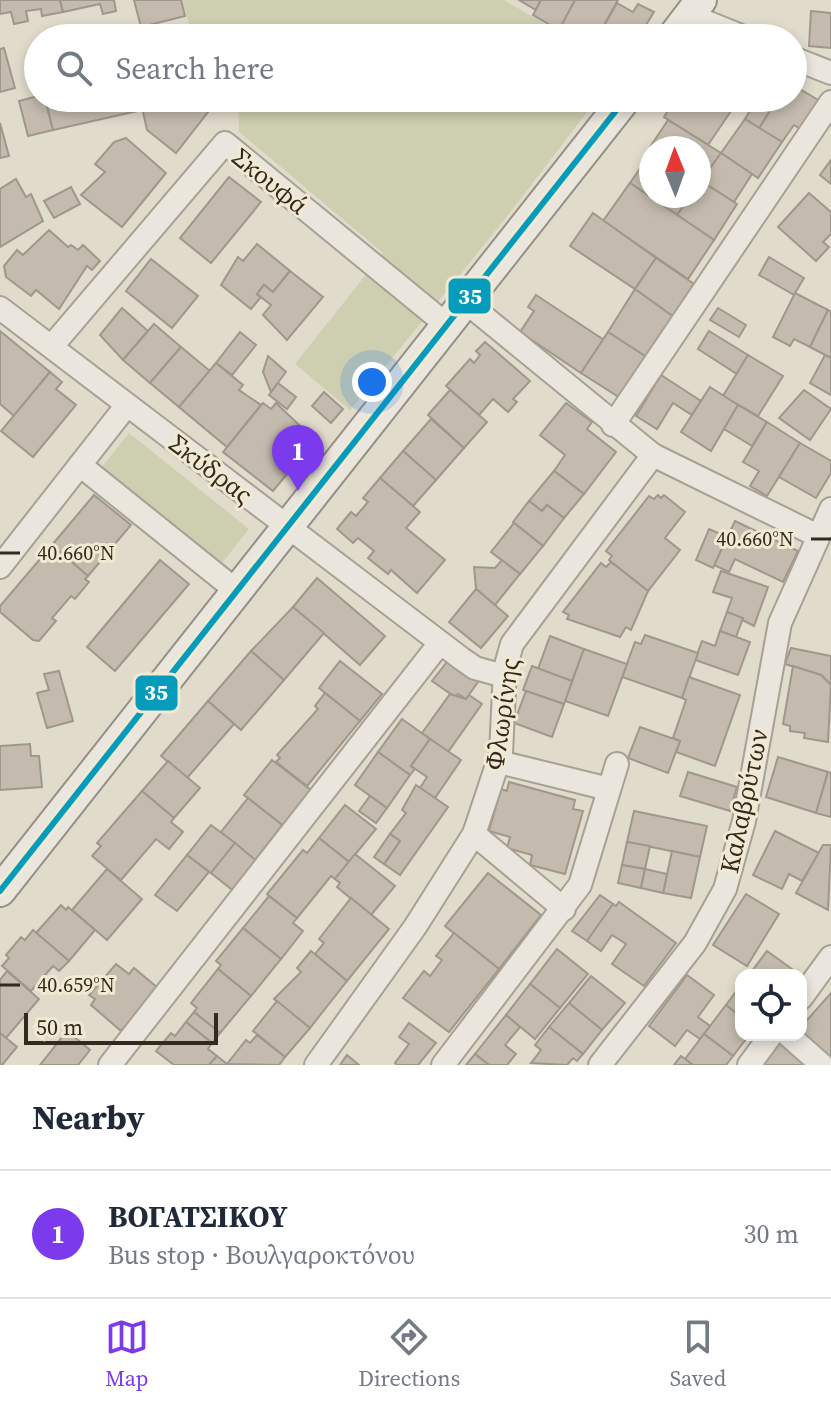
<!DOCTYPE html>
<html lang="en">
<head>
<meta charset="utf-8">
<style>
  :root { --surface:#fff; --page:#f6f6f7; --text:#1f2937; --muted:#747a83; --line:#e0e1e3; --accent:#7c3aed }
  body { margin:0; font-family:"Source Serif 4",serif; background:var(--page); color:var(--text) }
  .controls { position:absolute; right:24px; bottom:24px; display:grid; overflow:hidden; border-radius:16px; box-shadow:0 4px 12px #0003 }
  .controls button { width:72px; height:72px; display:grid; place-items:center; padding:0; border:0; border-bottom:2px solid var(--line); background:var(--surface); color:var(--text); font:40px sans-serif }
  .compass { position:absolute; left:639px; top:136px; width:72px; height:72px; border-radius:50%; background:var(--surface); box-shadow:0 4px 12px #0003; rotate:359deg }
  .scale { position:absolute; left:24px; bottom:20px; width:194px; box-sizing:border-box; padding-left:8px; border:4px solid #33291f; border-top:0; font-size:22px; line-height:28px; white-space:nowrap; color:#33291f; -webkit-text-stroke:6px #f1e9d2; paint-order:stroke }
  .you { position:absolute; left:372px; top:382px; width:28px; height:28px; margin:-20px; border:6px solid #fff; border-radius:50%; background:#1a73e8; box-shadow:0 0 0 12px #1a73e833 }
  .badge { display:grid; place-items:center; width:52px; height:52px; border-radius:50%; background:var(--accent); color:#fff; font-size:26px; font-weight:700 }
  .pin { position:absolute; translate:-50% -66px; filter:drop-shadow(0 2px 4px #0008) }
  .pin::after { content:''; position:absolute; top:42px; width:28px; height:24px; background:inherit; clip-path:polygon(0 0,100% 0,50% 100%) }
  .list { margin:0; padding:0; list-style:none }
  h2 { display:flex; justify-content:space-between; align-items:center; height:104px; margin:0; padding:0 32px; font-size:34px }
  h2 small { font-size:26px; font-weight:400; color:var(--muted) }
  .list li { display:grid; grid-template-columns:52px 1fr auto; gap:24px; align-items:center; box-sizing:border-box; height:128px; padding:0 32px; border-top:2px solid var(--line) }
  .list b { display:block; font-size:30px; white-space:nowrap }
  .list p { margin:0; font-size:26px; white-space:nowrap; color:var(--muted) }
  .list em { font-size:26px; font-style:normal; color:var(--muted) }
  .icon { flex:none; width:44px; height:44px; fill:none; stroke:currentColor; stroke-width:2; stroke-linecap:round; stroke-linejoin:round }
  .map { position:relative; flex:none; width:831px; height:1065px; overflow:hidden }
  .search { position:absolute; background:var(--surface); box-shadow:0 4px 12px #0003; left:24px; right:24px; top:24px; height:88px; display:flex; align-items:center; gap:20px; box-sizing:border-box; padding:0 28px; border-radius:44px; color:var(--muted); font-size:30px }
  .sheet { height:232px; background:var(--surface) }
  nav { display:flex; justify-content:space-around; align-items:center; box-sizing:border-box; height:112px; border-top:2px solid var(--line); background:var(--surface); font-size:22px; color:var(--muted) }
  nav a { display:grid; justify-items:center; gap:4px }
  nav .on { color:var(--accent) }
  .map>svg:first-child { display:block }
  .green { fill:#cecfb0 }
  .building { fill:#c4baad; stroke:#a0978c; stroke-width:2 }
  .lines { fill:none; stroke-linecap:round; stroke-linejoin:round }
  .street-casing { stroke:#a6a095; stroke-width:26 }
  .secondary-casing { stroke:#959085; stroke-width:34 }
  .street { stroke:#eae6dd; stroke-width:22 }
  .secondary { stroke:#eae6dd; stroke-width:30 }
  .bus-1-casing { stroke:#f1e9d2; stroke-width:12 }
  .bus-1 { stroke:#059cbc; stroke-width:6 }
  .ticks { fill:none; stroke:#33291f; stroke-width:3 }
  .labels { text-anchor:middle; dominant-baseline:central; stroke-width:6; stroke-linejoin:round; paint-order:stroke }
  .street-label { font-size:26px; fill:#33291f; stroke:#f1e9d2 }
  .ticks-label { font-size:20px; text-anchor:middle; fill:#33291f; stroke:#f1e9d2; stroke-width:6; stroke-linejoin:round; paint-order:stroke }
  .line-badge { stroke:#f1e9d2; stroke-width:3 }
  .badge-label { font-size:22px; text-anchor:middle; font-weight:bold; fill:#fff }
</style>
</head>
<body>
<div class="map">
<svg width="831" height="1065" viewBox="0 0 831 1065">
  <rect width="100%" height="100%" fill="#e1dbcc"/>
  <g class="green">
    <polygon points="182,0 504,0 569,38 193,38"/>
    <polygon points="238,98 598,98 505,219 350,410 295,364 383,253 239,132"/>
    <polygon points="129,433 249,529 218,568 98,472"/>
  </g>
  <g class="building">
    <polygon points="0,0 60,0 63,12 42,16 41,9 26,11 28,21 14,24 11,12 0,14"/>
    <polygon points="60,0 114,0 116,11 103,14 100,4 63,12"/>
    <polygon points="134,0 181,0 185,16 141,27"/>
    <polygon points="519,0 541,0 536,10"/>
    <polygon points="541,0 575,0 559,30 533,15"/>
    <polygon points="575,0 618,0 597,38 574,38 559,30"/>
    <polygon points="617,3 633,12 638,4 654,12 638,38 597,38"/>
    <polygon points="811,11 831,13 831,48 809,46"/>
    <polygon points="4,48 15,88 0,92 0,49"/>
    <polygon points="793,85 820,101 802,130 794,125 782,142 759,128 778,98 793,98"/>
    <polygon points="38,96 45,98 53,130 28,136 19,101"/>
    <polygon points="45,98 140,98 142,110 53,130"/>
    <polygon points="140,98 219,98 176,153 147,130"/>
    <polygon points="676,98 710,98 731,111 708,145 664,117"/>
    <polygon points="710,98 740,98 731,111"/>
    <polygon points="744,98 778,98 759,128 745,119 754,104"/>
    <polygon points="745,119 782,142 758,178 721,153"/>
    <polygon points="668,120 721,153 701,181 699,148 650,147"/>
    <polygon points="0,123 9,156 0,158"/>
    <polygon points="126,138 166,173 122,227 81,195 105,172 95,164 114,142"/>
    <polygon points="651,153 651,196 691,196 677,215 630,183"/>
    <polygon points="721,153 752,174 734,202 701,181"/>
    <polygon points="831,160 831,184 820,175"/>
    <polygon points="229,177 261,202 211,263 180,238"/>
    <polygon points="16,179 26,197 31,194 43,221 0,247 0,189"/>
    <polygon points="701,181 737,204 714,240 677,215 691,196 699,196"/>
    <polygon points="630,183 714,240 688,279 603,221"/>
    <polygon points="71,187 80,204 54,218 44,201"/>
    <polygon points="809,193 831,212 831,234 823,242 829,247 816,261 778,227"/>
    <polygon points="593,213 656,258 635,289 570,246"/>
    <polygon points="49,230 68,247 71,245 78,250 83,245 100,261 92,270 87,266 59,309 36,290 31,296 6,277 4,266 17,250 23,255"/>
    <polygon points="257,244 290,271 273,292 264,285 257,294 261,297 251,309 221,285 238,257 243,261"/>
    <polygon points="769,257 804,278 794,295 759,275"/>
    <polygon points="656,258 697,286 675,318 635,289"/>
    <polygon points="151,259 198,296 172,328 126,291"/>
    <polygon points="290,271 323,297 287,340 263,315 271,305 257,294 264,285 273,292"/>
    <polygon points="635,289 675,318 648,358 608,332"/>
    <polygon points="795,293 828,310 810,347 794,339 790,346 773,337"/>
    <polygon points="536,295 604,340 581,373 520,332 534,311 528,307"/>
    <polygon points="122,308 148,331 123,360 100,335"/>
    <polygon points="718,308 746,325 739,337 710,320"/>
    <polygon points="828,310 831,312 831,358 810,347"/>
    <polygon points="154,324 181,347 150,383 123,360"/>
    <polygon points="0,331 50,372 14,416 0,404"/>
    <polygon points="709,331 748,355 737,374 698,349"/>
    <polygon points="240,332 256,345 232,375 216,363"/>
    <polygon points="608,332 648,358 622,399 581,373"/>
    <polygon points="485,342 530,381 513,399 517,402 508,412 493,399 479,415 446,386 470,359 474,363 480,355 476,351"/>
    <polygon points="181,347 210,371 179,407 150,383"/>
    <polygon points="748,355 783,376 758,416 723,396"/>
    <polygon points="825,355 831,358 831,395 810,383"/>
    <polygon points="268,356 286,372 271,392 263,372"/>
    <polygon points="216,363 243,385 239,390 261,405 227,447 179,407"/>
    <polygon points="50,372 62,382 56,389 76,405 33,457 1,431"/>
    <polygon points="661,375 701,401 692,415 673,403 657,429 636,416"/>
    <polygon points="278,383 296,397 287,409 269,395"/>
    <polygon points="710,387 738,405 711,451 681,432"/>
    <polygon points="450,390 487,422 464,448 428,415"/>
    <polygon points="804,390 831,409 810,440 779,418"/>
    <polygon points="324,392 343,409 331,423 312,406"/>
    <polygon points="263,403 271,409 276,403 315,440 273,491 223,452"/>
    <polygon points="566,403 592,422 587,429 616,452 584,494 554,471 565,455 540,435"/>
    <polygon points="738,405 767,422 752,446 724,429"/>
    <polygon points="431,419 464,448 436,480 403,451"/>
    <polygon points="767,422 800,443 767,496 750,486 759,471 743,462"/>
    <polygon points="800,443 831,461 831,473 816,498 779,477"/>
    <polygon points="403,451 436,480 413,506 380,478"/>
    <polygon points="554,471 584,494 564,518 547,505 542,511 529,501"/>
    <polygon points="380,478 420,512 406,528 445,560 417,593 391,570 388,574 368,558 374,551 358,538 353,543 337,529 351,512 356,516 368,502 363,498"/>
    <polygon points="94,495 131,525 88,576 52,545"/>
    <polygon points="658,495 661,498 664,495 685,512 665,538 680,550 648,591 609,560 612,556 606,551 649,496 654,499"/>
    <polygon points="529,501 542,511 547,505 564,518 543,546 513,522"/>
    <polygon points="735,521 798,551 783,582 735,559 729,572 714,565"/>
    <polygon points="514,523 543,546 520,574 491,552"/>
    <polygon points="709,529 727,537 713,568 696,560"/>
    <polygon points="52,545 88,576 85,579 89,582 75,599 71,596 52,618 56,621 39,641 33,640 0,612 0,606"/>
    <polygon points="160,560 189,584 115,671 87,647"/>
    <polygon points="502,560 520,574 495,605 476,589 474,567 495,568"/>
    <polygon points="611,562 648,591 631,630 626,627 620,637 567,619 569,615 563,612 601,563 606,567"/>
    <polygon points="721,571 768,587 754,626 727,612 732,598 713,592"/>
    <polygon points="317,578 385,636 360,665 293,607"/>
    <polygon points="476,589 508,616 481,648 449,622"/>
    <polygon points="293,607 324,633 284,680 251,651"/>
    <polygon points="727,612 743,618 736,637 720,631"/>
    <polygon points="720,631 750,642 738,675 695,660 702,641 715,646"/>
    <polygon points="645,635 698,653 682,698 622,677 635,642 641,644"/>
    <polygon points="550,636 584,649 572,681 538,669"/>
    <polygon points="791,648 831,656 831,685 821,675 785,664"/>
    <polygon points="584,649 627,664 608,716 565,701"/>
    <polygon points="251,651 284,680 241,730 208,701"/>
    <polygon points="450,658 480,679 466,699 458,694 455,697 432,681"/>
    <polygon points="340,661 382,694 360,721 319,688"/>
    <polygon points="532,666 572,681 564,704 523,690"/>
    <polygon points="793,666 821,675 831,685 828,742 804,738 805,733 790,731 790,726 783,724"/>
    <polygon points="59,671 73,721 47,728 37,693 49,690 44,674"/>
    <polygon points="689,677 740,695 715,766 676,752 680,741 673,738 686,700 682,698"/>
    <polygon points="526,691 564,704 552,737 514,723"/>
    <polygon points="325,693 360,721 307,786 276,762 280,758 277,755 318,709 315,706"/>
    <polygon points="450,694 466,699 469,695 482,704 448,752 422,733"/>
    <polygon points="208,701 234,724 187,778 161,756"/>
    <polygon points="402,719 430,739 411,766 415,769 410,775 378,752"/>
    <polygon points="640,727 680,741 668,773 628,758"/>
    <polygon points="430,739 461,760 435,798 420,788 427,777 411,766"/>
    <polygon points="30,744 31,756 39,756 42,787 0,790 0,746"/>
    <polygon points="378,752 410,775 387,808 355,785"/>
    <polygon points="778,757 828,772 816,813 766,797"/>
    <polygon points="272,760 315,793 286,828 244,795"/>
    <polygon points="168,761 200,788 174,818 142,791"/>
    <polygon points="688,772 737,787 730,811 680,796"/>
    <polygon points="828,772 831,773 831,817 816,813"/>
    <polygon points="509,782 575,800 573,809 583,811 565,874 530,865 532,855 507,848 510,837 489,831 501,789 507,791"/>
    <polygon points="416,785 448,807 400,875 384,864 400,841 390,834 406,813 402,810"/>
    <polygon points="142,791 174,818 171,822 183,832 169,849 156,839 121,880 92,856 101,846 97,843"/>
    <polygon points="370,796 387,808 376,823 359,811"/>
    <polygon points="248,798 282,825 255,860 221,832"/>
    <polygon points="345,805 376,829 349,862 319,838"/>
    <polygon points="634,811 707,826 700,857 627,842"/>
    <polygon points="211,825 235,843 211,873 187,855"/>
    <polygon points="775,831 819,853 802,881 789,874 782,889 753,875"/>
    <polygon points="390,834 400,841 384,864 374,857"/>
    <polygon points="319,838 349,862 335,879 331,876 297,918 267,894 303,850 307,853"/>
    <polygon points="627,842 650,846 645,869 622,865"/>
    <polygon points="235,843 259,863 235,892 211,873"/>
    <polygon points="823,845 831,845 828,910 796,893"/>
    <polygon points="672,851 700,857 691,898 663,893"/>
    <polygon points="355,854 395,886 371,915 337,887 340,883 335,879"/>
    <polygon points="187,855 209,872 177,911 155,895"/>
    <polygon points="622,865 645,869 641,888 618,883"/>
    <polygon points="107,869 142,899 107,940 72,910"/>
    <polygon points="645,869 667,874 663,893 641,888"/>
    <polygon points="488,873 541,915 499,969 445,926"/>
    <polygon points="746,894 779,914 747,966 713,945"/>
    <polygon points="600,895 613,904 587,941 572,931"/>
    <polygon points="269,896 297,918 293,923 303,931 281,959 243,928"/>
    <polygon points="351,898 389,929 347,981 315,954 324,943 319,939"/>
    <polygon points="619,902 676,943 644,986 612,964 626,944 612,935 601,951 587,941 613,904 616,906"/>
    <polygon points="61,905 66,910 68,907 95,930 69,961 36,933"/>
    <polygon points="243,928 281,959 251,996 218,969 221,965 216,961"/>
    <polygon points="33,930 69,961 59,971 53,966 31,991 2,966 9,958 6,955 21,937 25,940"/>
    <polygon points="454,933 499,969 449,1032 403,998 424,971 430,976 442,960 436,956"/>
    <polygon points="557,949 588,974 560,1008 530,984"/>
    <polygon points="311,951 347,981 310,1028 274,999 301,972 297,968"/>
    <polygon points="767,951 796,972 794,975 749,975"/>
    <polygon points="116,964 129,974 134,968 158,988 121,1031 91,1005 95,999 89,995"/>
    <polygon points="218,969 251,996 220,1033 194,1012 197,1008 191,1003"/>
    <polygon points="7,971 39,999 6,1038 0,1033 0,980"/>
    <polygon points="687,975 714,995 698,1017 710,1026 700,1039 687,1030 675,1046 649,1026"/>
    <polygon points="591,976 625,1003 602,1030 569,1003"/>
    <polygon points="530,984 560,1008 535,1039 506,1015"/>
    <polygon points="741,985 741,1017 726,1005"/>
    <polygon points="831,993 831,1059 830,1060 801,1034 801,1027"/>
    <polygon points="277,1001 310,1028 285,1057 253,1031"/>
    <polygon points="569,1003 602,1030 583,1054 549,1027"/>
    <polygon points="726,1005 741,1017 741,1035 749,1035 733,1056 704,1034"/>
    <polygon points="194,1012 220,1033 212,1043 186,1022"/>
    <polygon points="506,1015 520,1027 505,1045 516,1054 507,1065 489,1065 475,1054"/>
    <polygon points="186,1022 212,1043 208,1049 217,1056 209,1065 174,1065 156,1051 171,1033 175,1036"/>
    <polygon points="409,1023 436,1043 418,1065 397,1065 395,1063 409,1044 399,1037"/>
    <polygon points="549,1027 583,1054 577,1061 573,1058 567,1065 531,1063 541,1050 535,1045"/>
    <polygon points="67,1031 90,1050 78,1065 40,1065"/>
    <polygon points="0,1033 17,1047 2,1065 0,1065"/>
    <polygon points="704,1034 733,1056 726,1065 693,1065 685,1059"/>
    <polygon points="257,1035 285,1057 279,1065 227,1064 246,1040 250,1043"/>
    <polygon points="782,1040 808,1062 805,1065 761,1065"/>
    <polygon points="475,1054 489,1065 466,1065"/>
    <polygon points="347,1055 359,1065 340,1065"/>
    <polygon points="217,1056 227,1064 228,1065 209,1065"/>
    <polygon points="681,1056 693,1065 674,1065"/>
  </g>
  <g class="lines">
    <g class="street-casing">
      <g id="street">
        <polyline points="689,15 746,38"/>
        <polyline points="793,58 831,73"/>
        <polyline points="467,303 653,455 818,536"/>
        <polyline points="0,308 462,659 475,668 504,676"/>
        <polyline points="52,346 225,143 448,326"/>
        <polyline points="613,425 831,102"/>
        <polyline points="80,465 238,592"/>
        <polyline points="0,567 127,405"/>
        <polyline points="499,762 609,789"/>
        <polyline points="474,834 564,909"/>
        <polyline points="801,998 831,957"/>
        <polyline points="788,1035 822,1065"/>
        <polyline points="110,1065 440,643"/>
        <polyline points="316,1065 415,927 474,834 501,753 505,669 512,644 653,455"/>
        <polyline points="443,1065 580,885 617,764"/>
        <polyline points="600,1065 695,943 725,889 744,821 780,623 831,509"/>
        <polyline points="749,1065 771,1035"/>
      </g>
    </g>
    <g class="secondary-casing">
      <g id="secondary">
        <polyline points="672,38 701,0"/>
        <polyline points="0,891 626,98"/>
      </g>
    </g>
    <use href="#street" class="street"/>
    <use href="#secondary" class="secondary"/>
    <g class="bus-1-casing">
      <polyline id="bus-1" points="0,891 626,98"/>
    </g>
    <use href="#bus-1" class="bus-1"/>
  </g>
  <path class="ticks" d="M811,539H831M0,553H20M0,985H20"/>
  <g class="labels">
    <g class="street-label">
      <text transform="translate(270 181) rotate(39)">Σκουφά</text>
      <text transform="translate(211 469) rotate(37)">Σκύδρας</text>
      <text transform="translate(502 714) rotate(-82)">Φλωρίνης</text>
      <text transform="translate(744 801) rotate(-78)">Καλαβρύτων</text>
    </g>
  </g>
  <g class="ticks-label">
    <text x="755" y="546">40.660°N</text>
    <text x="76" y="560">40.660°N</text>
    <text x="76" y="992">40.659°N</text>
  </g>
  <g class="line-badge">
    <rect x="447" y="277" width="45" height="38" rx="8" fill="#059cbc"/>
    <rect x="134" y="674" width="45" height="38" rx="8" fill="#059cbc"/>
  </g>
  <g class="badge-label">
    <text x="470" y="304">35</text>
    <text x="156" y="700">35</text>
  </g>
</svg>
<div class="controls">
<button><svg class="icon" aria-label="locate" viewBox="0 0 24 24"><circle cx="12" cy="12" r="6"/><path d="M12 2v4M12 18v4M2 12h4M18 12h4"/></svg></button>
</div>
<svg class="compass" viewBox="-18 -18 36 36"><path d="M0-13l5 13h-10z" fill="#e53935"/><path d="M0 13l5-13h-10z" fill="#747a83"/></svg>
<div class="scale">50 m</div>
<div class="you"></div>
<div class="pin badge" style="left:298px;top:491px">1</div>
<div class="search"><svg class="icon" aria-label="search" viewBox="0 0 24 24"><circle cx="10" cy="10" r="6"/><path d="M15 15l6 6"/></svg>Search here</div>
</div>
<section class="sheet">
<h2>Nearby<small></small></h2>
<ul class="list">
<li><span class="badge">1</span><div><b>ΒΟΓΑΤΣΙΚΟΥ</b><p>Bus stop · Βουλγαροκτόνου</p></div><em>30 m</em></li>
</ul>
</section>
<nav>
<a class="on"><svg class="icon" aria-label="map" viewBox="0 0 24 24"><path d="M3 6l6-2 6 2 6-2v14l-6 2-6-2-6 2zM9 4v14M15 6v14"/></svg>Map</a>
<a><svg class="icon" aria-label="directions" viewBox="0 0 24 24"><path d="M12 3l9 9-9 9-9-9zM9 14v-3h6M13 9l2 2-2 2"/></svg>Directions</a>
<a><svg class="icon" aria-label="saved" viewBox="0 0 24 24"><path d="M7 4h10v16l-5-4-5 4z"/></svg>Saved</a>
</nav>
</body>
</html>
